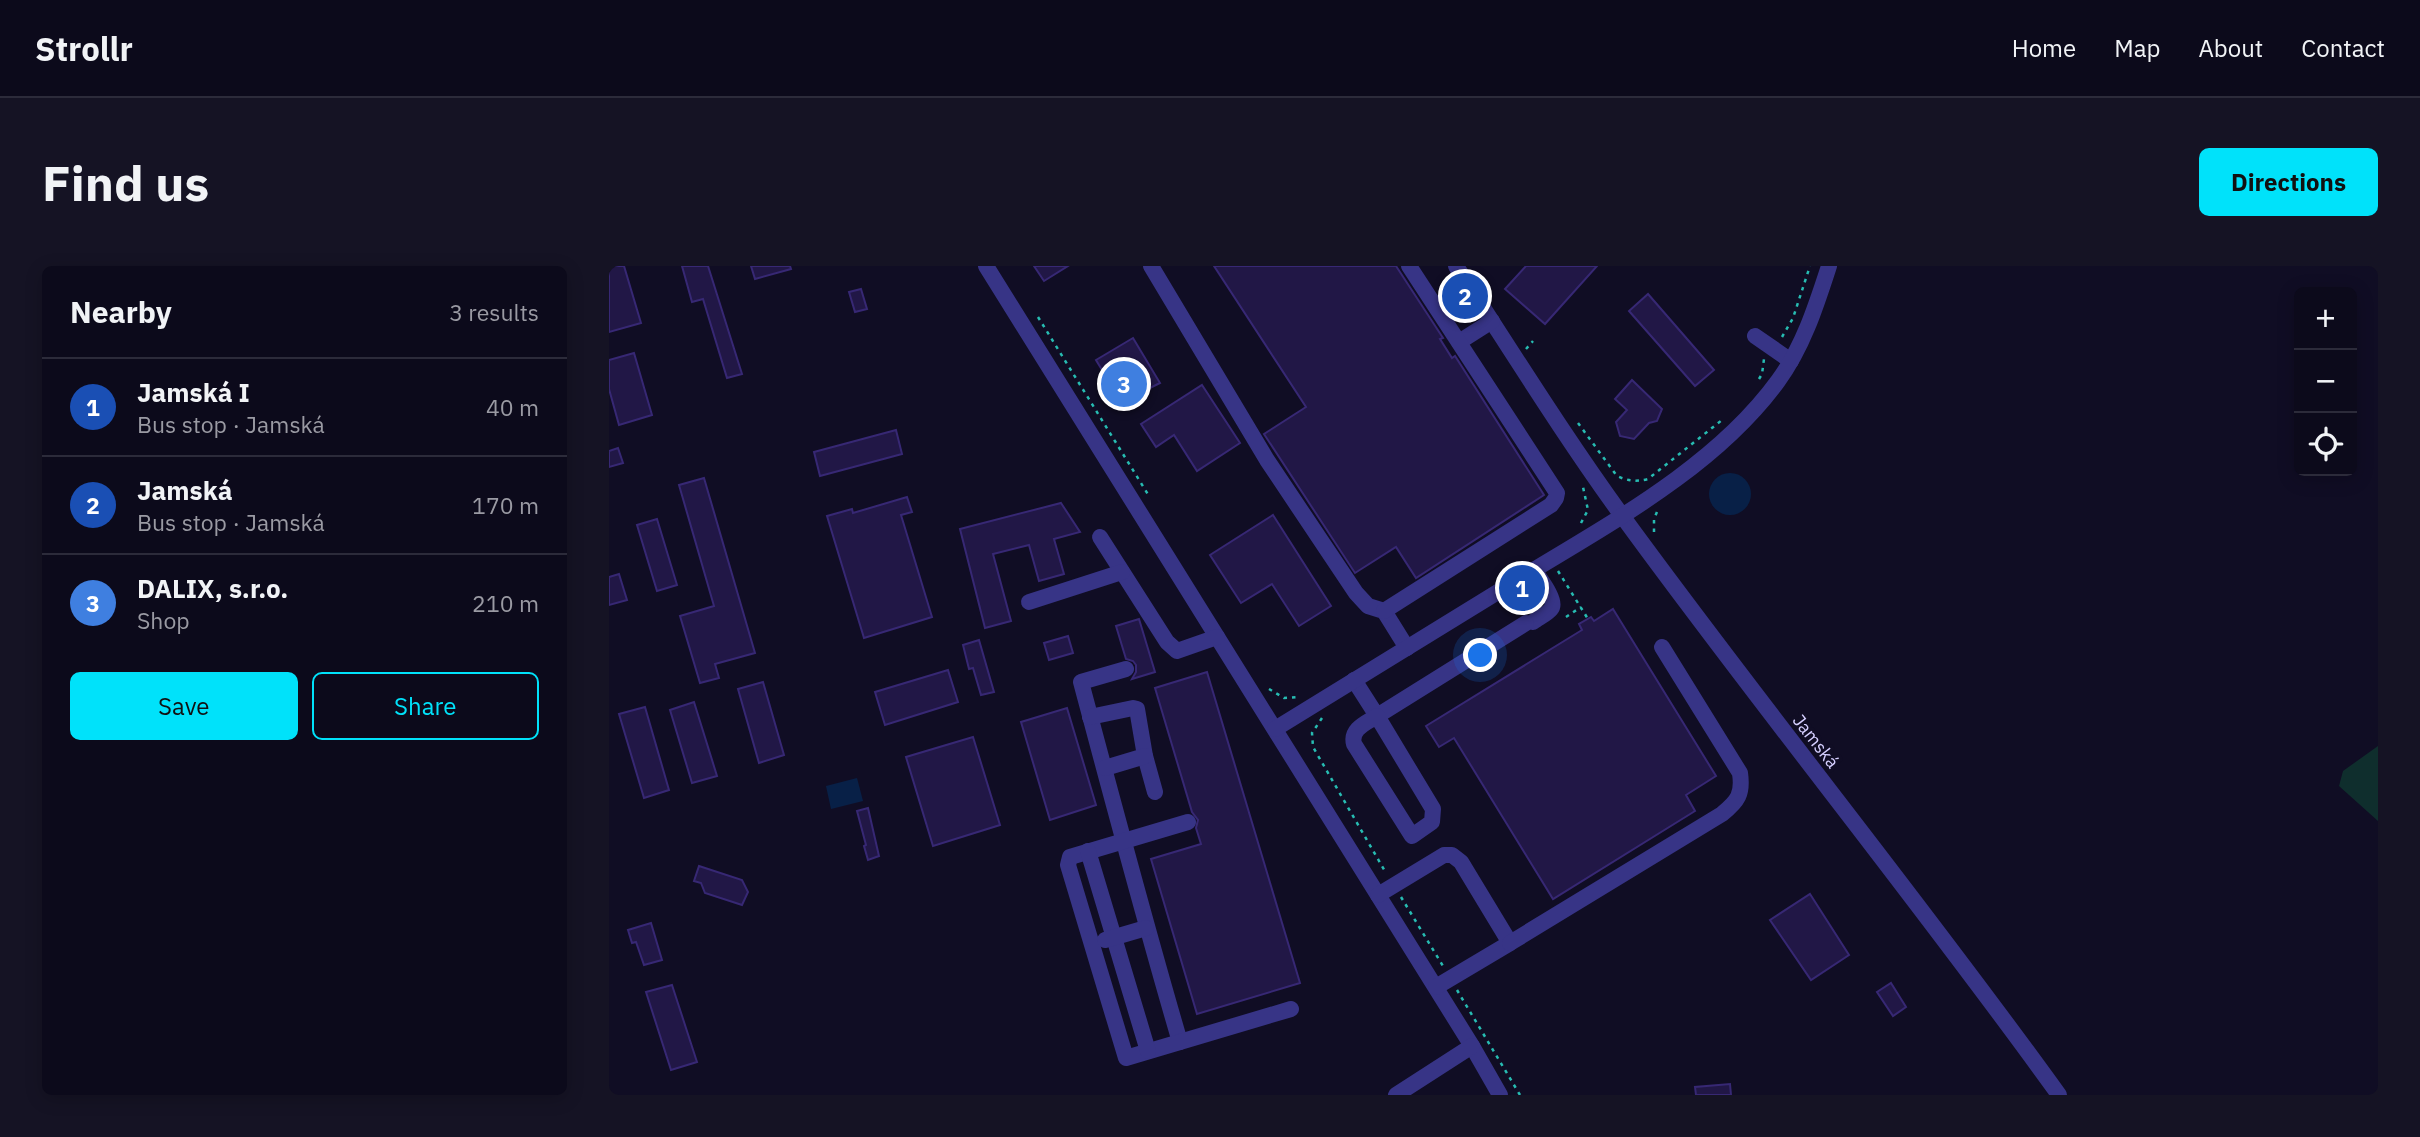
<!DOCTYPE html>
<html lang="en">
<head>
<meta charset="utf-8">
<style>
  :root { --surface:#0c0a1b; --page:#151324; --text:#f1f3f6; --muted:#9a9aa3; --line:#2c2b3a; --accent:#00e2fa }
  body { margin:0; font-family:"IBM Plex Sans",sans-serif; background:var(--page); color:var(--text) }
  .controls { position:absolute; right:21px; top:21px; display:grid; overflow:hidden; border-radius:10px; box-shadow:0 4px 18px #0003 }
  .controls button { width:63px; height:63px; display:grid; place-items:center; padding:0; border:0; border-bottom:2px solid var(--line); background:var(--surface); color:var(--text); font:35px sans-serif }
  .you { position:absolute; left:872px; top:390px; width:24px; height:24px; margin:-18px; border:5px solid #fff; border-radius:50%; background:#1a73e8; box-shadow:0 0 0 10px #1a73e833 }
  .badge { display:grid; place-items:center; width:46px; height:46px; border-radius:50%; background:var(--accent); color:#fff; font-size:23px; font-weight:700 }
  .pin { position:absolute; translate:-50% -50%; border:4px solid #fff; box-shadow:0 2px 7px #0006 }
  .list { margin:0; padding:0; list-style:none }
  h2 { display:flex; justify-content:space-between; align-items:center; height:91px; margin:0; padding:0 28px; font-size:30px }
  h2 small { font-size:23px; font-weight:400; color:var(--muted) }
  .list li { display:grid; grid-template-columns:46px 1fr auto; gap:21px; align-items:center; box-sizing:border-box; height:98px; padding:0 28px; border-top:2px solid var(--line) }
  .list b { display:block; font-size:26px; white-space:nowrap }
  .list p { margin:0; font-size:23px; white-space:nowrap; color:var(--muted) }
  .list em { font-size:23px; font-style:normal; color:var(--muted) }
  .actions { display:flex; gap:14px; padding:21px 28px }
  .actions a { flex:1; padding:16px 0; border:2px solid var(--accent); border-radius:10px; text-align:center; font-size:24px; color:var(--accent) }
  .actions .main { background:var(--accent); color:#111 }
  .icon { flex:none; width:38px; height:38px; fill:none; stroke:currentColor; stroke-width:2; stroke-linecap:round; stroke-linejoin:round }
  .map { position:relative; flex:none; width:1769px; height:829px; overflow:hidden; border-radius:10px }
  header { display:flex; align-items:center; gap:42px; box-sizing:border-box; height:98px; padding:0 35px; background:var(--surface); border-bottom:2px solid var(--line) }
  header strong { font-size:33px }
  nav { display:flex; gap:38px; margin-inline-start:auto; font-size:24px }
  .intro { display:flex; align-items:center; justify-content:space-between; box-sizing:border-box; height:168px; padding:0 42px }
  h1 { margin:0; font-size:49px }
  .button { padding:18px 32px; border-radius:10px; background:var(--accent); color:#111; font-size:24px; font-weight:700 }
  main { display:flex; gap:42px; padding:0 42px }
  aside { flex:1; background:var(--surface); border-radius:10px; box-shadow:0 4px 18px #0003 }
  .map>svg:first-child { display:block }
  .green { fill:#0f2e2d }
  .water { fill:#082047 }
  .building { fill:#211746; stroke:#372874; stroke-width:2 }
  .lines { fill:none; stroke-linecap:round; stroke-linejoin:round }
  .path { stroke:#27bcb2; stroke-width:2.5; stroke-dasharray:3.5 5; stroke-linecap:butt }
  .minor { stroke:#373486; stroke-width:16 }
  .labels { text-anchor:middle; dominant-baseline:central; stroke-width:7; stroke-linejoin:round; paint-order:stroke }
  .street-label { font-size:18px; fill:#d5cfff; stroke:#100d24 }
</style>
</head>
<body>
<header>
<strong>Strollr</strong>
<nav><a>Home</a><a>Map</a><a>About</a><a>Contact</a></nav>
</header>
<div class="intro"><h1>Find us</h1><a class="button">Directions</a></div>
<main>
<aside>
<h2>Nearby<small>3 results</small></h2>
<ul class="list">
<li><span class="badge" style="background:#1a4fb4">1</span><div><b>Jamská I</b><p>Bus stop · Jamská</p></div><em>40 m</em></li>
<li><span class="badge" style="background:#1a4fb4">2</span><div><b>Jamská</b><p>Bus stop · Jamská</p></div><em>170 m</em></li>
<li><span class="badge" style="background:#3f7fe0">3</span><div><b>DALIX, s.r.o.</b><p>Shop</p></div><em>210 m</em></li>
</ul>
<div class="actions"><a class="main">Save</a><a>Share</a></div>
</aside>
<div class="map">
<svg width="1769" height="829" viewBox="0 0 1769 829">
  <rect width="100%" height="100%" fill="#100d24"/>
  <polygon class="green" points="1769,480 1769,555 1730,520 1734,505"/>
  <g class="water">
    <circle cx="1121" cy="228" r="21"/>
    <polygon points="248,512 254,535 222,543 217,520"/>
  </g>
  <g class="building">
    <polygon points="0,0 15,0 32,57 0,66"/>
    <polygon points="73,0 99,0 133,108 118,112 94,33 83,36"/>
    <polygon points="142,0 181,0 182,3 146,13"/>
    <polygon points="425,0 459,0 435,15"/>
    <polygon points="605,0 787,0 834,72 831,73 843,92 846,90 935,229 807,312 787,281 746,307 655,168 697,141"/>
    <polygon points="917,0 988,0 936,58 896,23"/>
    <polygon points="252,23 258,43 246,46 240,26"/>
    <polygon points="1039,28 1105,104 1086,120 1020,45"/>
    <polygon points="524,72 551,117 523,131 515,129 496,109 487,94"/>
    <polygon points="25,87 43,149 10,159 0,123 0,94"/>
    <polygon points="1023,114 1053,143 1048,155 1040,157 1025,173 1011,170 1007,156 1018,144 1006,133"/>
    <polygon points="593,119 631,177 588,205 565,169 547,181 532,158"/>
    <polygon points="287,164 293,188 211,210 205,186"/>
    <polygon points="9,182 14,197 0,201 0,185"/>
    <polygon points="95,212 146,387 106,398 110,412 91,417 71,350 105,340 70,219"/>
    <polygon points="298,231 303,246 292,249 323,351 255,372 218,250 243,243 244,247"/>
    <polygon points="452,237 471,266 445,273 455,308 430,315 420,279 384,288 402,355 376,362 351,263"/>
    <polygon points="664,249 722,340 690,360 663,318 632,337 601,289"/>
    <polygon points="48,253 68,319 48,325 28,259"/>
    <polygon points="10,308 18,334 0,339 0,311"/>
    <polygon points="1004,343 1107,510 1077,529 1086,545 944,633 845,472 830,481 817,460 973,364 970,358 982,351 985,355"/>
    <polygon points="530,353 546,406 523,413 527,406 527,399 524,395 517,393 507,360"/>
    <polygon points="459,370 464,387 440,394 435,377"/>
    <polygon points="370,374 385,426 372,429 364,402 360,403 354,379"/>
    <polygon points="339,404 349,436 276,459 266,426"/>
    <polygon points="598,406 691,717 588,748 542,593 592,578 587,562 589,554 583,546 546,422"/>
    <polygon points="154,416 175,489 150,497 129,423"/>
    <polygon points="85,436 108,510 83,517 61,444"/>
    <polygon points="36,441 60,524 35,532 10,448"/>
    <polygon points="458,442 487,539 441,554 412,456"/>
    <polygon points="364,471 391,559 324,580 297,491"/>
    <polygon points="259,542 270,590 259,594 255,580 257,579 248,545"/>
    <polygon points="90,600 133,614 139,626 133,639 96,627 92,617 85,615"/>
    <polygon points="1201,628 1240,689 1202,714 1161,654"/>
    <polygon points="42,657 53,694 35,699 27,676 23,677 19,664"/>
    <polygon points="1282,717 1297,741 1284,750 1268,726"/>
    <polygon points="63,719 88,796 62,804 37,726"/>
    <polygon points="1121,818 1122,829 1087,829 1086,821"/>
  </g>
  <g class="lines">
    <g class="path">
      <polyline points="429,51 540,230"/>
      <polyline points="1173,71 1184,52 1201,0"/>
      <polyline points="917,83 924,75"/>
      <polyline points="1150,113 1153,108 1155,93"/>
      <path d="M969,157L1008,210C1019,215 1027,216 1039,213L1113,154"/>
      <polyline points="972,257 979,244 974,221"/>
      <polyline points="1045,266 1045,253 1048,246"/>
      <polyline points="949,305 979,353"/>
      <polyline points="957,351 972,341"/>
      <polyline points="660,423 675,432 689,431"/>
      <polyline points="713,452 703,467 704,481 777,607"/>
      <polyline points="792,631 834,700"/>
      <polyline points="848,724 911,829"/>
    </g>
    <g class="minor">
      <polyline points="377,0 863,780 891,829"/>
      <polyline points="542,0 658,194 747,327 759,340 775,345 798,382"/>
      <path d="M847,0C902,84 955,170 1014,251C1156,446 1309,633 1450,829"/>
      <polyline points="1146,70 1182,95"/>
      <polyline points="850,76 883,55"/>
      <polyline points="491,271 558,376 568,385 608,371"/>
      <polyline points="420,336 513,306"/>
      <polyline points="775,345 942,239 947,232 948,227 800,0"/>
      <path d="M924,356C929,352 938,348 942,343C949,335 930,312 925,304"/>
      <path d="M517,403L472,416C504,536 536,657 571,776"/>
      <polyline points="745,414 768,450 917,357"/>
      <path d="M768,450L824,543L823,556L803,570L745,478C741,463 757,457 768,450Z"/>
      <polyline points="481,451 524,442 528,443 536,490 546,526"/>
      <path d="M666,463C750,411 834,360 918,308C1005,255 1108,199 1169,115C1194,81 1207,40 1220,0"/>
      <polyline points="496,502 536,490"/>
      <polyline points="579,556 461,591 459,599 517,792 682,743"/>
      <polyline points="479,585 539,785"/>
      <polyline points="769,629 835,589 843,589 852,596 901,677 827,721"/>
      <polyline points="496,674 537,662"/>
      <path d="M901,677L1113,548C1129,535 1134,528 1131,507L1053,381"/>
      <polyline points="787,829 863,780"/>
    </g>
  </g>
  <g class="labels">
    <g class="street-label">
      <text transform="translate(1207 475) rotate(52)">Jamská</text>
    </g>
  </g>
</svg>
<div class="controls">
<button>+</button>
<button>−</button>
<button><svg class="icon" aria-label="locate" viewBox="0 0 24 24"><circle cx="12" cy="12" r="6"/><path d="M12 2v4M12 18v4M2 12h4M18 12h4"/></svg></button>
</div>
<div class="you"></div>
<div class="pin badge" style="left:913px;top:322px;background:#1a4fb4">1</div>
<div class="pin badge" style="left:856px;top:30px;background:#1a4fb4">2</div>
<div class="pin badge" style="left:515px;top:118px;background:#3f7fe0">3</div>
</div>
</main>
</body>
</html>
